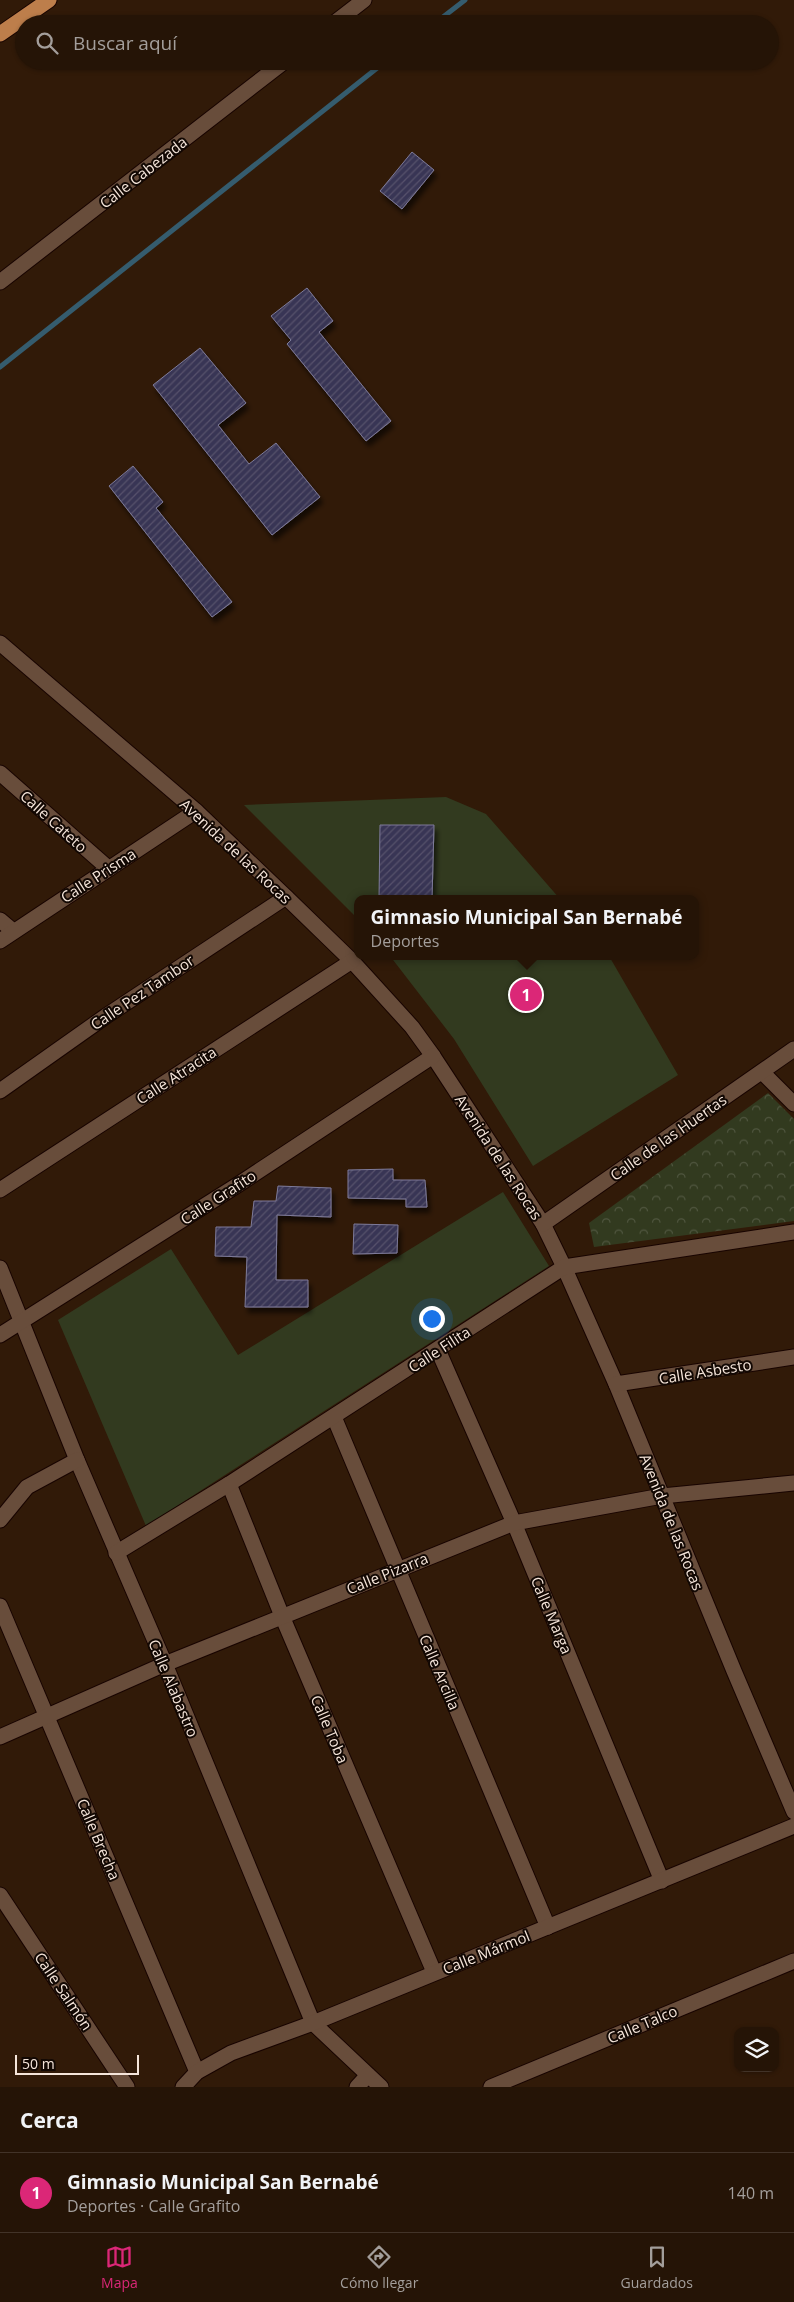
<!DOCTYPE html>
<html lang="es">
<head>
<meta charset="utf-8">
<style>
  :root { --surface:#251406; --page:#2d1d10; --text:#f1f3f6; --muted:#a39e9b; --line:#423328; --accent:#db2777 }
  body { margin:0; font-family:"Open Sans",sans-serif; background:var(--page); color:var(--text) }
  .controls { position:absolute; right:15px; bottom:15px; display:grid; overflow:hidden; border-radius:10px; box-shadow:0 1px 4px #0004 }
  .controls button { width:45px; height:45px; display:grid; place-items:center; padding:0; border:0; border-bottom:1px solid var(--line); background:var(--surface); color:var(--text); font:25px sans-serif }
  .scale { position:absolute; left:15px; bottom:12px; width:124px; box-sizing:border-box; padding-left:5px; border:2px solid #f5e5da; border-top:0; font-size:14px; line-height:18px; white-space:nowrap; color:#f5e5da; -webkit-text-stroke:4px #120803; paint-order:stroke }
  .you { position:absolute; left:431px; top:1318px; width:18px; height:18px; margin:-12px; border:4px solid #fff; border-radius:50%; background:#1a73e8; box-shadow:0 0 0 8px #1a73e833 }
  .badge { display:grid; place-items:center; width:32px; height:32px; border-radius:50%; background:var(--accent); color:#fff; font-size:16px; font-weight:700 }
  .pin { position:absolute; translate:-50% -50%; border:2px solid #fff; box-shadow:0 1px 5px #0006 }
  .popup { position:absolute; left:354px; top:895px; width:345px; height:65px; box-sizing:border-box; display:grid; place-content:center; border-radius:10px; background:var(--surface); filter:drop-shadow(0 1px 4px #0005); font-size:16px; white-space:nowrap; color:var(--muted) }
  .popup b { font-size:19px; color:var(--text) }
  .popup::after { content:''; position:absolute; left:50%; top:100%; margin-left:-10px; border:10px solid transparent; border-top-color:var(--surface) }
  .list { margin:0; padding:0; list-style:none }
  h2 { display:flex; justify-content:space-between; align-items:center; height:65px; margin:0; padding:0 20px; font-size:21px }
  h2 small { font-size:16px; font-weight:400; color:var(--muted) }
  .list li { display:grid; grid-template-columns:32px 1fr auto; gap:15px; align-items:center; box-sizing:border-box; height:80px; padding:0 20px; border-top:1px solid var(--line) }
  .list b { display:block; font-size:19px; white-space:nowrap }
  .list p { margin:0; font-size:16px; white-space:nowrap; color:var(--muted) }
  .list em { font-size:16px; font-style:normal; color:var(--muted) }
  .icon { flex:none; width:28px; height:28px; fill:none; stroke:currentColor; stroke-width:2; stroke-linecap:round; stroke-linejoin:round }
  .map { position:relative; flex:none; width:794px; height:2087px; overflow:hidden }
  .search { position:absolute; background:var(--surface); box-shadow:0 1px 4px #0004; left:15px; right:15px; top:15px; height:55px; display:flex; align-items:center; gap:12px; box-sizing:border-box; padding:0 18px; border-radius:28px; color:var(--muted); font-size:19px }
  .sheet { height:145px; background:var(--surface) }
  nav { display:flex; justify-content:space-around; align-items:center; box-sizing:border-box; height:70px; border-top:1px solid var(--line); background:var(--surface); font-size:14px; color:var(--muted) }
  nav a { display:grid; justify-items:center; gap:2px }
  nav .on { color:var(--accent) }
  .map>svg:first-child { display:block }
  .grass { fill:#323a1f }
  .forest { fill:url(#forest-crowns) }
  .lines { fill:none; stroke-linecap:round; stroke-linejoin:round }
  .stream { stroke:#355c6e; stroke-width:5 }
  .building { fill:url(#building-hatch); stroke:#7e7b9a; filter:url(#shadow) }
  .minor-casing { stroke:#180400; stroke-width:17 }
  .major-casing { stroke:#180400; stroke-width:17 }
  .minor { stroke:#684d3b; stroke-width:15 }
  .major { stroke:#bd7e4b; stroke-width:15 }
  .labels { text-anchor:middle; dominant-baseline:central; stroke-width:4; stroke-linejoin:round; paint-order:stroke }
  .street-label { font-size:15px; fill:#f5e5da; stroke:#120803 }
</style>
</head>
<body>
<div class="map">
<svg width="794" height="2087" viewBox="0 0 794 2087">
  <defs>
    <pattern id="forest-crowns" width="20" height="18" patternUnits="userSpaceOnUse" patternTransform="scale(1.25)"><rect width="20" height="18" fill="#323a1f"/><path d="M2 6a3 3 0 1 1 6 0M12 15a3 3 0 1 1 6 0" fill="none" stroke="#50563f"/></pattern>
    <pattern id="building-hatch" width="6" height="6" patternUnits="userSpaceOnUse" patternTransform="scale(1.25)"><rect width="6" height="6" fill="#393554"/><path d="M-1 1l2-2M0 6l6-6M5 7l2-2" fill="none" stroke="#56526c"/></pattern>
    <filter id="shadow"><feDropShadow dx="3" dy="5.5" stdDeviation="2.5" flood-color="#0009"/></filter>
  </defs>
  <rect width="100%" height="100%" fill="#311a08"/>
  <g class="grass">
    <polygon points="446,797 486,814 560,899 357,899 357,918 244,805"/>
    <polygon points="390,956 609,956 678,1075 533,1166 454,1039"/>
    <polygon points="503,1192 549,1266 146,1526 58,1320 171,1249 238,1355"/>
  </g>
  <polygon class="forest" points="768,1093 794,1119 794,1221 594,1247 589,1223"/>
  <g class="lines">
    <g class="stream">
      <polyline points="434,24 465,0"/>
      <polyline points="0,367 386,61"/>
    </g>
  </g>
  <g class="building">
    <polygon points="412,152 434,170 402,209 380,191"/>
    <polygon points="307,288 333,321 319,332 391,421 366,441 287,344 291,340 271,316"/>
    <polygon points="200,348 246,403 218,425 249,464 276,443 320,497 272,535 153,385"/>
    <polygon points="133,466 163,502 156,508 232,602 212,617 109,486"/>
    <polygon points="380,825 434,825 432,899 379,899"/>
    <polygon points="393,1169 393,1180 425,1180 427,1207 406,1207 406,1199 348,1198 348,1170"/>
    <polygon points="278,1186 331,1188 331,1217 277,1215 276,1280 308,1280 308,1307 245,1307 247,1257 215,1256 216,1227 251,1227 254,1201 276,1201"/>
    <polygon points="354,1224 398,1225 397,1253 353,1254"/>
  </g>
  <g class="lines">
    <g class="minor-casing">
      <g id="minor">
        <polyline points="333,24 364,0"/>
        <polyline points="0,282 285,61"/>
        <polyline points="0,643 196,811 286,897 352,961 412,1027 433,1056 543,1224 564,1267 616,1384 734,1671 794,1812"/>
        <polyline points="0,773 108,868"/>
        <polyline points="0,920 13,931"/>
        <polyline points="0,941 196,811"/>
        <polyline points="762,1072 794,1104"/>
        <polyline points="0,1091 106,1016 286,897"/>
        <polyline points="0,1190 352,961"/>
        <polyline points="543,1224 794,1049"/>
        <polyline points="0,1268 77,1460 165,1664 313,2023 381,2087"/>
        <polyline points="0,1335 239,1184 433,1056"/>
        <polyline points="438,1350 514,1523 662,1881"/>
        <polyline points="616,1384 794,1357"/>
        <polyline points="334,1417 548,1927"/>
        <polyline points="229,1484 282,1616 434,1972"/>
        <polyline points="0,1520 27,1487 77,1460"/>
        <polyline points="116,1553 229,1484 564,1267 794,1232"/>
        <polyline points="0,1606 197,2072"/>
        <polyline points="0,1737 165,1664 514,1523 662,1496 794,1483"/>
        <polyline points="0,1895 127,2087"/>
        <polyline points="183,2087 197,2072 231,2053 313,2023 794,1826"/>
        <polyline points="357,2087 368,2075"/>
        <polyline points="491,2087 794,1961"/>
      </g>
    </g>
    <g class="major-casing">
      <polyline id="major" points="0,34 49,0"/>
    </g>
    <use href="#minor" class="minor"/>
    <use href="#major" class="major"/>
  </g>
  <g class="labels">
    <g class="street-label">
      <text transform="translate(143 172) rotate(-38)">Calle Cabezada</text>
      <text transform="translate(54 821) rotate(42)">Calle Cateto</text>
      <text transform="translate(236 851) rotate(43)">Avenida de las Rocas</text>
      <text transform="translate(98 875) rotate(-33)">Calle Prisma</text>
      <text transform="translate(142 992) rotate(-34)">Calle Pez Tambor</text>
      <text transform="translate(176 1075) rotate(-33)">Calle Atracita</text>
      <text transform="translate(668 1137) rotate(-35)">Calle de las Huertas</text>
      <text transform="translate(499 1157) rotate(57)">Avenida de las Rocas</text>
      <text transform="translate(218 1197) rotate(-33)">Calle Grafito</text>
      <text transform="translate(439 1349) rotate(-33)">Calle Filita</text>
      <text transform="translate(705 1371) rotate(-9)">Calle Asbesto</text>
      <text transform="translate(672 1522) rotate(68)">Avenida de las Rocas</text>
      <text transform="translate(387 1573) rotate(-22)">Calle Pizarra</text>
      <text transform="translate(552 1615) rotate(67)">Calle Marga</text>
      <text transform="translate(440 1672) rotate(67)">Calle Arcilla</text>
      <text transform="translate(174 1688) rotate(67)">Calle Alabastro</text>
      <text transform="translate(330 1729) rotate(67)">Calle Toba</text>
      <text transform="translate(99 1839) rotate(67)">Calle Brecha</text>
      <text transform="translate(486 1952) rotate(-22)">Calle Mármol</text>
      <text transform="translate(64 1991) rotate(56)">Calle Salmón</text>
      <text transform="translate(642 2024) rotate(-23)">Calle Talco</text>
    </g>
  </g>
</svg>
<div class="controls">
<button><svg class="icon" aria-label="layers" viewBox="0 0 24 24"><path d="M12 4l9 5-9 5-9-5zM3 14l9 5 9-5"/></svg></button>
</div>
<div class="scale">50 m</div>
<div class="you"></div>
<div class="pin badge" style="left:526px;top:995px">1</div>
<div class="popup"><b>Gimnasio Municipal San Bernabé</b>Deportes</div>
<div class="search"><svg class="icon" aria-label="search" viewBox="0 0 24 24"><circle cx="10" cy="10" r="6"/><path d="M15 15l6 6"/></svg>Buscar aquí</div>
</div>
<section class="sheet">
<h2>Cerca<small></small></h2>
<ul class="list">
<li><span class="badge">1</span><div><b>Gimnasio Municipal San Bernabé</b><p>Deportes · Calle Grafito</p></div><em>140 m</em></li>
</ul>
</section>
<nav>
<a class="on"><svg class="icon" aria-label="map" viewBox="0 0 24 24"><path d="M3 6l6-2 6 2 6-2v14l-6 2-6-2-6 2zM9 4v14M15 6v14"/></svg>Mapa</a>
<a><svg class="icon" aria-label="directions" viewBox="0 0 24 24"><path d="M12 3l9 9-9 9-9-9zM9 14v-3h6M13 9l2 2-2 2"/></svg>Cómo llegar</a>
<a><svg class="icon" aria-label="saved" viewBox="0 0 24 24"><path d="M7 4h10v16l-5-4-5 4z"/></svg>Guardados</a>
</nav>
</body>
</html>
